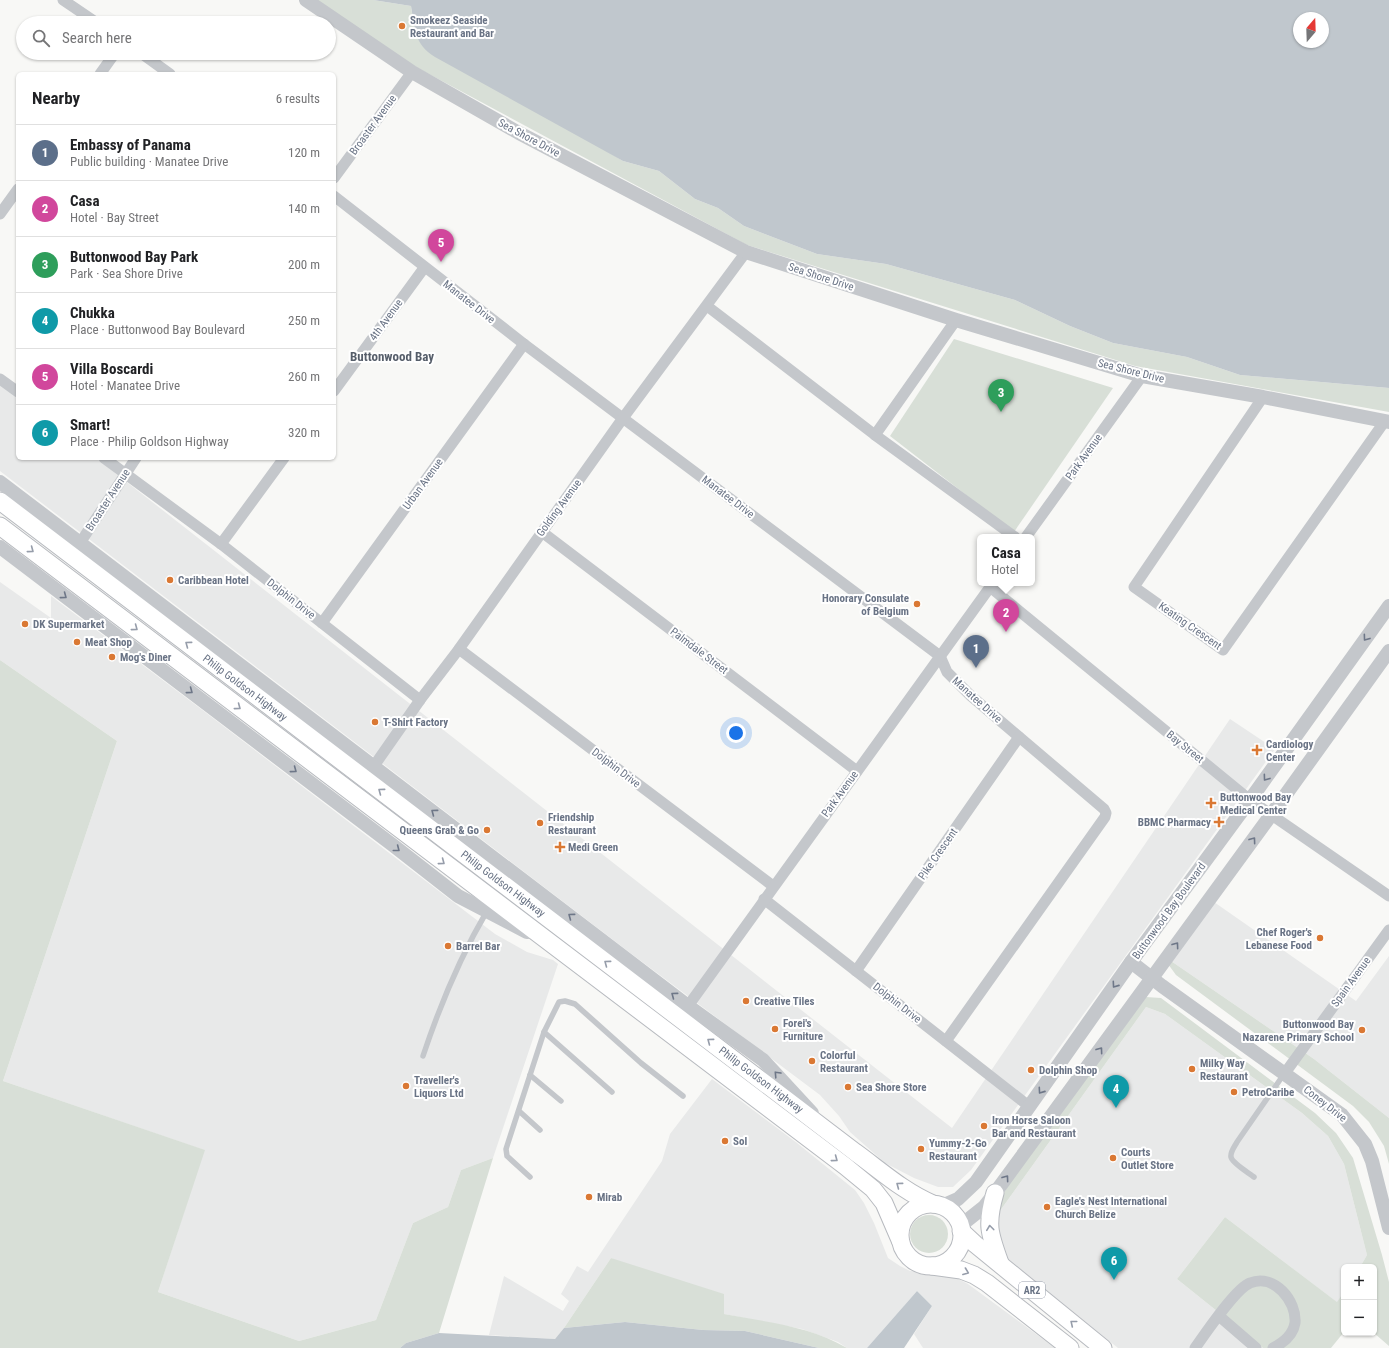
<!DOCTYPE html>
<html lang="en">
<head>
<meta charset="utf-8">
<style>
  :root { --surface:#fff; --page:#f6f6f6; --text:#202124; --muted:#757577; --line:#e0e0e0; --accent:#db2777 }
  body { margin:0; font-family:"Roboto Condensed",sans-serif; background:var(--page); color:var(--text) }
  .controls { position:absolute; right:12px; bottom:12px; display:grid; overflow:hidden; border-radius:6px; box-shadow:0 1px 3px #0004 }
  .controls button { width:36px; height:36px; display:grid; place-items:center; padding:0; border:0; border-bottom:1px solid var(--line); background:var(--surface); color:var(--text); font:20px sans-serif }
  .compass { position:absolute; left:1293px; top:12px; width:36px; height:36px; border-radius:50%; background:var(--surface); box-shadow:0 1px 3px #0004; rotate:19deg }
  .you { position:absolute; left:736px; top:733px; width:14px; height:14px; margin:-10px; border:3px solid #fff; border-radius:50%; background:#1a73e8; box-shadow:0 0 0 6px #1a73e833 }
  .badge { display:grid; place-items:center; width:26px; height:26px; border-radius:50%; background:var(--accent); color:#fff; font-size:13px; font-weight:700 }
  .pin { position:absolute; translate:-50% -33px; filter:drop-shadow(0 1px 2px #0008) }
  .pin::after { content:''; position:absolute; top:21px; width:14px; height:12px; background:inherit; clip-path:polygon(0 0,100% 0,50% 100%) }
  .popup { position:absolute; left:977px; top:534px; width:58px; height:52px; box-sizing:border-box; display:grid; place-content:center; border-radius:6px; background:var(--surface); filter:drop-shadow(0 1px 3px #0005); font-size:13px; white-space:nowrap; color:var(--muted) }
  .popup b { font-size:15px; color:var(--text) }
  .popup::after { content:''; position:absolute; left:50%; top:100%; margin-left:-8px; border:8px solid transparent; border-top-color:var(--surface) }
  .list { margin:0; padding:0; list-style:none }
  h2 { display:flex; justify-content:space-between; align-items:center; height:52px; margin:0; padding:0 16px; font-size:17px }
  h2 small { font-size:13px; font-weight:400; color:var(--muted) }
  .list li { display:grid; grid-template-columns:26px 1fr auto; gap:12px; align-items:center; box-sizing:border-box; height:56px; padding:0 16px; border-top:1px solid var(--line) }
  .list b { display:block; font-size:15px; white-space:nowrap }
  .list p { margin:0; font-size:13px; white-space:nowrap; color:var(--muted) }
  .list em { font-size:13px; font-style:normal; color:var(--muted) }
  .icon { flex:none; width:22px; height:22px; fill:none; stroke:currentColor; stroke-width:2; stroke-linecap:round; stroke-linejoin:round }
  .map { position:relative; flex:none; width:1389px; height:1348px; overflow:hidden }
  .search { position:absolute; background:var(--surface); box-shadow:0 1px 3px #0004; left:16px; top:16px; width:320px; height:44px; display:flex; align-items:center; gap:10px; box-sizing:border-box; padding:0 14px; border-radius:22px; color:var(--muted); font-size:15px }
  .panel { position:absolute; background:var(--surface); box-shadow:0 1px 3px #0004; left:16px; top:72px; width:320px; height:388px; border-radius:6px }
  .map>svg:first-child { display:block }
  .built { fill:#e8e9e9 }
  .green { fill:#d8dfd7 }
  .water { fill:#c0c7cd; fill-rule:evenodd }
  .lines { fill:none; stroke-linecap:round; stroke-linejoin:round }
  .primary-casing { stroke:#b7babf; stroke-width:19 }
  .service { stroke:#c4c7cb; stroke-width:5.5 }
  .minor { stroke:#c4c7cb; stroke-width:11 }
  .tertiary { stroke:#c4c7cb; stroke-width:14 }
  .primary { stroke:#fff; stroke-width:17 }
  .oneway { stroke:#969daa }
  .oneway2 { stroke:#6e7788 }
  .poi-dot { fill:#da7833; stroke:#fff; stroke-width:1.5 }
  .labels { text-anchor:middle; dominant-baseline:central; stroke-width:4; stroke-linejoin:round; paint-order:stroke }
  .shield { fill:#fff; stroke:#969daa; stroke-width:1 }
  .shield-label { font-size:10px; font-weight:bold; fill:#697385 }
  .poi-label { font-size:11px; font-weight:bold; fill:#697385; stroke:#fff; text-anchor:start }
  .street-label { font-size:11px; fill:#697385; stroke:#fff }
  .quarter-label { font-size:13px; font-weight:bold; fill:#565e6a; stroke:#fff }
</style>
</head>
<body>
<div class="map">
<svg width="1389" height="1348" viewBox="0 0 1389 1348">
  <rect width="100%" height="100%" fill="#f8f8f6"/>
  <g class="built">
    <polygon points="0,383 18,397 18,458 96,458 952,1128 1230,719 1275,749 971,1170 953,1187 938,1187 914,1178 885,1163 850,1132 839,1116 820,1095 629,952 0,471"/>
    <polygon points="0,582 51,618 51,596 205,712 495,934 527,952 553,960 558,964 493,1158 461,1170 448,1207 413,1223 376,1320 299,1341 158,1292 204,1150 3,1081 117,741 0,660"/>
    <polygon points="1214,902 1356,1001 1389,956 1389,1118 1314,1059 1171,961"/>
    <polygon points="1146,1007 1165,1014 1302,1113 1328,1136 1344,1164 1367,1255 1360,1267 1344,1267 1344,1292 1338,1303 1225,1217 1177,1279 1263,1348 1118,1348 1005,1257 992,1222"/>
    <polygon points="712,1079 797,1143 855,1190 864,1203 874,1223 888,1258 900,1266 910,1271 931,1272 950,1275 968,1284 1055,1348 923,1348 914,1334 932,1306 917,1291 867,1348 847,1348 838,1342 802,1329 724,1314 611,1258 564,1328 555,1339 489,1335 504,1276 563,1311 569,1301 561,1294 577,1266 588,1272 662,1161 670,1134"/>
  </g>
  <g class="green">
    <polygon points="316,0 373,0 411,6 415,34 623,161 659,171 695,199 718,208 744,226 817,254 886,264 1015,300 1070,326 1113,343 1187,357 1240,375 1389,388 1389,412 1135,366 747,245 414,66"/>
    <polygon points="954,339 1113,388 1014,532 890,436"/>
    <polygon points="0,660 117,741 3,1081 205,1150 158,1292 299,1341 376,1320 413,1223 448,1207 461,1170 493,1158 439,1333 406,1343 400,1348 0,1348"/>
    <polygon points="1171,961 1314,1059 1389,1118 1389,1164 1384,1146 1369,1122 1353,1106 1176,975 1168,964"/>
    <polygon points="1146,997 1161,998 1315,1113 1336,1133 1353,1158 1382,1255 1389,1282 1389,1346 1374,1333 1374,1267 1360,1267 1367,1255 1344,1164 1328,1136 1302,1113 1165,1014 1146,1007 992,1222 998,1205 1007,1187"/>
    <circle cx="929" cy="1234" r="19"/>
    <polygon points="1225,1217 1337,1302 1344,1292 1344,1332 1331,1348 1263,1348 1177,1279"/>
    <path d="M611,1258L724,1294V1314C766,1322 810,1326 847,1348H819L745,1331L703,1330L625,1322L564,1328Z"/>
  </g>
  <g class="water">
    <path d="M373,0H1389V388L1240,375L1187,357L1113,343L1070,326L1015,300L886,264L817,254L744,226L718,208L695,199L659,171L623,161L435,57C414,44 415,29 411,6ZM1299,18H1323V42H1299Z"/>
    <polygon points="917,1291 932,1306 904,1348 867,1348"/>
    <polygon points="625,1322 703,1330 745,1331 819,1348 400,1348 406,1343 439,1333 555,1339 564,1328"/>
  </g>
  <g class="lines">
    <g class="primary-casing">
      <g id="primary">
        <path d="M0,501L855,1152C880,1170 904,1192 933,1204"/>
        <polyline points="0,526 845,1166 873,1189 884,1203 900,1240"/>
        <path d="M995,1193C986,1224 989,1233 1000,1263"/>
        <circle cx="931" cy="1235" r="31"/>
        <polyline points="961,1231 975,1244 1103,1348"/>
        <polyline points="932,1266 961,1270 974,1275 987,1283 1070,1348"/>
      </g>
    </g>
    <g class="service">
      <polyline points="544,1032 612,1092"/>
      <path d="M423,1056C440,1005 460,957 487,911"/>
      <polyline points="530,1075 561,1101"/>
      <polyline points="519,1111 540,1130"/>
      <polyline points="530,1177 507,1156 506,1149 544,1032 559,1002 565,1001 575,1004 641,1063 683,1096"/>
      <path d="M1254,1177C1249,1173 1232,1163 1231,1157C1230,1152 1235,1146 1237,1142L1284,1074"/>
    </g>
    <g class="minor">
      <polyline points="63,0 97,23"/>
      <polyline points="141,53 170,74"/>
      <polyline points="100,74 115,53"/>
      <polyline points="334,178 412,72"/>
      <polyline points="334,196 524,344 940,656 947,672 971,696 1104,809 1106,813 1105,817 946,1041"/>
      <polyline points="0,214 18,189"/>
      <polyline points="707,306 875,435 1015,537"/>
      <polyline points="0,379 18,392"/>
      <polyline points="334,391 424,268"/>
      <polyline points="1263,397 1134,587 1223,650 1385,421"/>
      <polyline points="875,435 956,320"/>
      <polyline points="104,458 221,544 420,700"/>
      <polyline points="542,532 857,771"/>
      <polyline points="1026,537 1142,376"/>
      <polyline points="80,543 136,458"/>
      <polyline points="221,544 284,458"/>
      <polyline points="990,587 1250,800 1389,896"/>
      <polyline points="322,623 524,344"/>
      <polyline points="459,649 773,886"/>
      <polyline points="374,766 420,700 459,649 623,418 746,252"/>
      <polyline points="764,899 1030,1107"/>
      <polyline points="856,971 1019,737"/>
      <polyline points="688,1006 993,583"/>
      <polyline points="1285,1073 1389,930"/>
      <polyline points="1219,1316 1256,1348"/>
      <path d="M1195,1348C1205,1334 1236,1288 1250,1283C1274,1273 1297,1301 1295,1323C1293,1335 1283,1343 1273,1348"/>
    </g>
    <g class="tertiary">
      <polyline points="306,0 412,72 519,133 746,252 956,320 1142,376 1263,397 1389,422"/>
      <polyline points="0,482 688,1006 763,1060 812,1113"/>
      <polyline points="0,547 394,846 458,896 527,932"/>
      <polyline points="1131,962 1162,986 1342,1115 1365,1144 1372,1161 1389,1228"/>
      <polyline points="942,1206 958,1199 976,1182 1131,962 1250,800 1389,606"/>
      <polyline points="960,1226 984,1207 995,1193 1271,815 1389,651"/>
    </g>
    <use href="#primary" class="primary"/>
  </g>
  <defs><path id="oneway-chevron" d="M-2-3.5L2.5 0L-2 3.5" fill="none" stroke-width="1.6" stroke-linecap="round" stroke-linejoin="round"/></defs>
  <g class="oneway">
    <use href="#oneway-chevron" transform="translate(31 550) rotate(37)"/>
    <use href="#oneway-chevron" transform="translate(135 628) rotate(37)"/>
    <use href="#oneway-chevron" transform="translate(188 644) rotate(-143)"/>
    <use href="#oneway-chevron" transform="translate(238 707) rotate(37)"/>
    <use href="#oneway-chevron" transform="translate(381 791) rotate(-143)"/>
    <use href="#oneway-chevron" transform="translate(442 862) rotate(37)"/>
    <use href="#oneway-chevron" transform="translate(607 963) rotate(-143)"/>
    <use href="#oneway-chevron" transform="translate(710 1041) rotate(-143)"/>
    <use href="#oneway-chevron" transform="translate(835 1159) rotate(37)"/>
    <use href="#oneway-chevron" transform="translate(899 1185) rotate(-143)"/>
    <use href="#oneway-chevron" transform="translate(990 1228) rotate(-97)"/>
    <use href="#oneway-chevron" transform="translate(966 1272) rotate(21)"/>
    <use href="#oneway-chevron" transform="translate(1073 1323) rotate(-141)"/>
  </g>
  <g class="oneway2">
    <use href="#oneway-chevron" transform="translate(64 596) rotate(37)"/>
    <use href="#oneway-chevron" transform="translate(1366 638) rotate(126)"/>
    <use href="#oneway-chevron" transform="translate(190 691) rotate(37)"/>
    <use href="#oneway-chevron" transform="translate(294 770) rotate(37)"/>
    <use href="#oneway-chevron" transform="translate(1266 778) rotate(126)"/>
    <use href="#oneway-chevron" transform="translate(434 812) rotate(-143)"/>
    <use href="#oneway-chevron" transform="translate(1253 840) rotate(-54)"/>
    <use href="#oneway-chevron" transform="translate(397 849) rotate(38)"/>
    <use href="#oneway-chevron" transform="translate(571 916) rotate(-143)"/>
    <use href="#oneway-chevron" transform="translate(1176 945) rotate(-54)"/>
    <use href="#oneway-chevron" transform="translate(1115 985) rotate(125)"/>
    <use href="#oneway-chevron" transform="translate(674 995) rotate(-143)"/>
    <use href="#oneway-chevron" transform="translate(1100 1050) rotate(-54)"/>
    <use href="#oneway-chevron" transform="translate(777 1074) rotate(-133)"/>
    <use href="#oneway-chevron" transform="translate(1041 1091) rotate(125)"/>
    <use href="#oneway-chevron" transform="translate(1006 1178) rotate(-54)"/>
  </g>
  <g class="poi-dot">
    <circle cx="402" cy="26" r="4"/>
    <circle cx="170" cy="580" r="4"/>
    <circle cx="917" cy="604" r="4"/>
    <circle cx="25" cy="624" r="4"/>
    <circle cx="77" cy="642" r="4"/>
    <circle cx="112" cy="657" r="4"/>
    <circle cx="375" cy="722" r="4"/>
    <path d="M1255 744h4v4h4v4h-4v4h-4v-4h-4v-4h4z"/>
    <path d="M1209 797h4v4h4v4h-4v4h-4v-4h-4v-4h4z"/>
    <path d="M1217 816h4v4h4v4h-4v4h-4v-4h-4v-4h4z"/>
    <circle cx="540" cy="823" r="4"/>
    <circle cx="487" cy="830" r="4"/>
    <path d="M558 841h4v4h4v4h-4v4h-4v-4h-4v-4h4z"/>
    <circle cx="1320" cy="938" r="4"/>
    <circle cx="448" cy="946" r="4"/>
    <circle cx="746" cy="1001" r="4"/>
    <circle cx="775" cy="1029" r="4"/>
    <circle cx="1362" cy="1030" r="4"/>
    <circle cx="812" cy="1061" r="4"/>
    <circle cx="1192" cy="1069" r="4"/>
    <circle cx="1031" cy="1070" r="4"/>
    <circle cx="406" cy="1086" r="4"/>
    <circle cx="848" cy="1087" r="4"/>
    <circle cx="1234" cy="1092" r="4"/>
    <circle cx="984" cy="1126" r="4"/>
    <circle cx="725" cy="1141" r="4"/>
    <circle cx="921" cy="1149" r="4"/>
    <circle cx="1113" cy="1158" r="4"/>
    <circle cx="589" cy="1197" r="4"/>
    <circle cx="1047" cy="1207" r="4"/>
  </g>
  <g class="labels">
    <rect class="shield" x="1019" y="1282" width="26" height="16" rx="3"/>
    <g class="shield-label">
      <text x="1032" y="1290">AR2</text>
    </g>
    <g class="poi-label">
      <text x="410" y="20">Smokeez Seaside<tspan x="410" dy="13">Restaurant and Bar</tspan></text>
      <text x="178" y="580">Caribbean Hotel</text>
      <text x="909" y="598" text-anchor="end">Honorary Consulate<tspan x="909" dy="13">of Belgium</tspan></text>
      <text x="33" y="624">DK Supermarket</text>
      <text x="85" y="642">Meat Shop</text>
      <text x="120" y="657">Mog's Diner</text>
      <text x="383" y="722">T-Shirt Factory</text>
      <text x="1266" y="744">Cardiology<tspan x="1266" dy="13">Center</tspan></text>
      <text x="1220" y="797">Buttonwood Bay<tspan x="1220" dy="13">Medical Center</tspan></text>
      <text x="548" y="817">Friendship<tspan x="548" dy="13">Restaurant</tspan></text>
      <text x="1211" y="822" text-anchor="end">BBMC Pharmacy</text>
      <text x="479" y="830" text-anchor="end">Queens Grab &amp; Go</text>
      <text x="568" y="847">Medi Green</text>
      <text x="1312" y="932" text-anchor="end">Chef Roger's<tspan x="1312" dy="13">Lebanese Food</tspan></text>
      <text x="456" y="946">Barrel Bar</text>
      <text x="754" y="1001">Creative Tiles</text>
      <text x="783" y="1023">Forei's<tspan x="783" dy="13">Furniture</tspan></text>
      <text x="1354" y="1024" text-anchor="end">Buttonwood Bay<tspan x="1354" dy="13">Nazarene Primary School</tspan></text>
      <text x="820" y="1055">Colorful<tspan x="820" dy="13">Restaurant</tspan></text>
      <text x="1200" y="1063">Milky Way<tspan x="1200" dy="13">Restaurant</tspan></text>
      <text x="1039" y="1070">Dolphin Shop</text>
      <text x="414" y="1080">Traveller's<tspan x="414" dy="13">Liquors Ltd</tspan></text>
      <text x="856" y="1087">Sea Shore Store</text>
      <text x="1242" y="1092">PetroCaribe</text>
      <text x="992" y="1120">Iron Horse Saloon<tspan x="992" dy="13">Bar and Restaurant</tspan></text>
      <text x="733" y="1141">Sol</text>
      <text x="929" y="1143">Yummy-2-Go<tspan x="929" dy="13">Restaurant</tspan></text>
      <text x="1121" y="1152">Courts<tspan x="1121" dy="13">Outlet Store</tspan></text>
      <text x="597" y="1197">Mirab</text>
      <text x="1055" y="1201">Eagle's Nest International<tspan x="1055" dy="13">Church Belize</tspan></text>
    </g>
    <g class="street-label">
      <text transform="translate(373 125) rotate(-54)">Broaster Avenue</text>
      <text transform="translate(529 138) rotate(28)">Sea Shore Drive</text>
      <text transform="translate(821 277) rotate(18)">Sea Shore Drive</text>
      <text transform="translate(469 302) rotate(38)">Manatee Drive</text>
      <text transform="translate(386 320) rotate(-54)">4th Avenue</text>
      <text transform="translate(1131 371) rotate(14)">Sea Shore Drive</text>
      <text transform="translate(1084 457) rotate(-54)">Park Avenue</text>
      <text transform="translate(423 484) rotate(-54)">Urban Avenue</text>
      <text transform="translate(728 497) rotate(37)">Manatee Drive</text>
      <text transform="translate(108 500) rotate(-57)">Broaster Avenue</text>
      <text transform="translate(559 508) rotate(-54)">Golding Avenue</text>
      <text transform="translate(291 599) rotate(38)">Dolphin Drive</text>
      <text transform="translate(1190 626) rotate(35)">Keating Crescent</text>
      <text transform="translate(699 651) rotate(37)">Palmdale Street</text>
      <text transform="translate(245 688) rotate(37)">Philip Goldson Highway</text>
      <text transform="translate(977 700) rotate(42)">Manatee Drive</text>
      <text transform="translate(1185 747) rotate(39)">Bay Street</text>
      <text transform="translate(616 768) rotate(37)">Dolphin Drive</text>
      <text transform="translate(840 794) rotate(-54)">Park Avenue</text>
      <text transform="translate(938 854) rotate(-55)">Pike Crescent</text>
      <text transform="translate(503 884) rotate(37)">Philip Goldson Highway</text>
      <text transform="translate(1169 911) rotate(-54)">Buttonwood Bay Boulevard</text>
      <text transform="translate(1351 982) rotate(-54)">Spain Avenue</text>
      <text transform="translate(897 1003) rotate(38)">Dolphin Drive</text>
      <text transform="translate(761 1080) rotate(37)">Philip Goldson Highway</text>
      <text transform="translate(1325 1104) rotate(38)">Coney Drive</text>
    </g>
    <g class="quarter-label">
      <text x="392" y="356">Buttonwood Bay</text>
    </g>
  </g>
</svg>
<div class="controls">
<button>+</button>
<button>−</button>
</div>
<svg class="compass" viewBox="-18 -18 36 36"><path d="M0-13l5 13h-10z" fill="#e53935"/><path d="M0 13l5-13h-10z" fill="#757577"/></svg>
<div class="you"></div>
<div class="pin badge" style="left:976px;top:668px;background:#5c6f8a">1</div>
<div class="pin badge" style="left:1006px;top:632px;background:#d1479c">2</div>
<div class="popup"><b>Casa</b>Hotel</div>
<div class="pin badge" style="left:1001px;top:412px;background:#2e9e5b">3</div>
<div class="pin badge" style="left:1116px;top:1108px;background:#0f9aa8">4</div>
<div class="pin badge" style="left:441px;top:262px;background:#d1479c">5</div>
<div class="pin badge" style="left:1114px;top:1280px;background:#0f9aa8">6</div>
<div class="search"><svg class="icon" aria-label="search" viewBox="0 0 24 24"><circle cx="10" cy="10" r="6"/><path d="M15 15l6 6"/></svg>Search here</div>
<section class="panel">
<h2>Nearby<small>6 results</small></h2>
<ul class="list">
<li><span class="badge" style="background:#5c6f8a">1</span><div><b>Embassy of Panama</b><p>Public building · Manatee Drive</p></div><em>120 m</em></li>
<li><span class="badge" style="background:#d1479c">2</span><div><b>Casa</b><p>Hotel · Bay Street</p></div><em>140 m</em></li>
<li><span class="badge" style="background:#2e9e5b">3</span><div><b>Buttonwood Bay Park</b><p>Park · Sea Shore Drive</p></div><em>200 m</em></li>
<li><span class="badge" style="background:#0f9aa8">4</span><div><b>Chukka</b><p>Place · Buttonwood Bay Boulevard</p></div><em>250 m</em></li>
<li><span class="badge" style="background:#d1479c">5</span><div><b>Villa Boscardi</b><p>Hotel · Manatee Drive</p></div><em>260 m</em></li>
<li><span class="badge" style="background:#0f9aa8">6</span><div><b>Smart!</b><p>Place · Philip Goldson Highway</p></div><em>320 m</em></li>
</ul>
</section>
</div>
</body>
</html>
